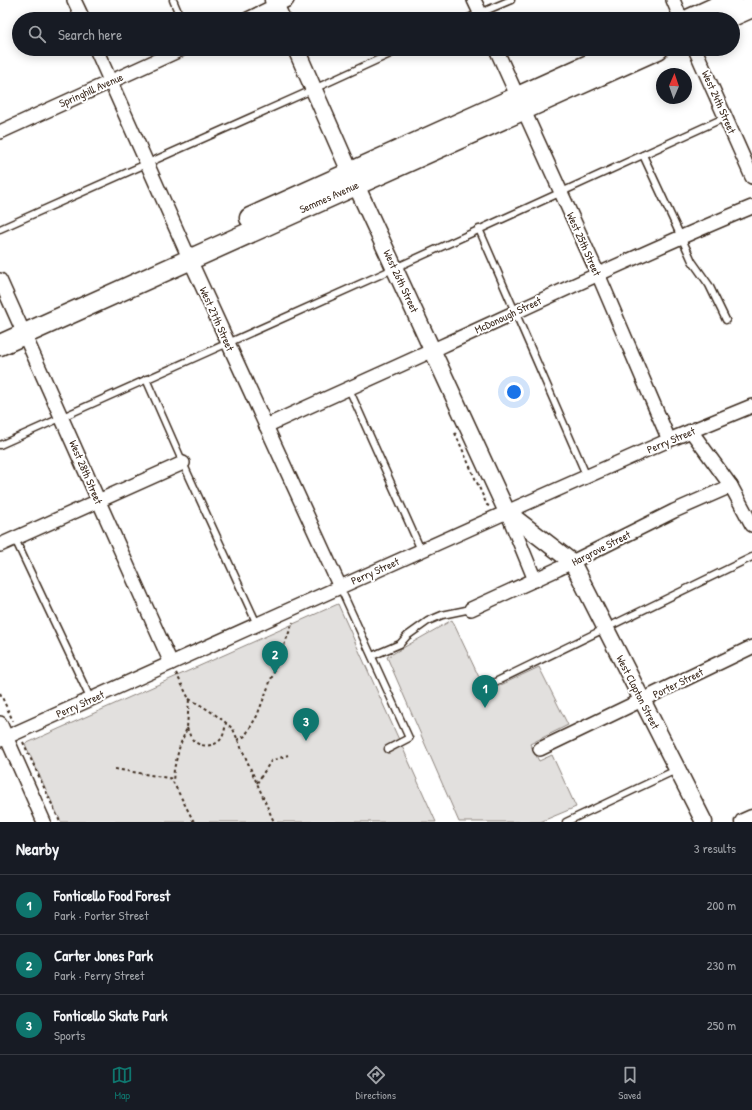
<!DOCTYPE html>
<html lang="en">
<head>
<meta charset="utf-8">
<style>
  :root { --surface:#171b24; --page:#242831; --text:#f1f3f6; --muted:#9ea1a6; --line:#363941; --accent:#0f766e }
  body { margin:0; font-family:"Patrick Hand",sans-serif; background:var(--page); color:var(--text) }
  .compass { position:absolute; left:656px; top:68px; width:36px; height:36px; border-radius:50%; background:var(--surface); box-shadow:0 2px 10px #0003; rotate:2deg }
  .you { position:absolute; left:514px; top:392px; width:14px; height:14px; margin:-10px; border:3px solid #fff; border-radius:50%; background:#1a73e8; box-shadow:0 0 0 6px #1a73e833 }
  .badge { display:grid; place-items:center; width:26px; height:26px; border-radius:50%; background:var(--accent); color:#fff; font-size:13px; font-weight:700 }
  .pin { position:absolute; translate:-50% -33px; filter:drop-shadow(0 1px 2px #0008) }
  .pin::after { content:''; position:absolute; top:21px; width:14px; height:12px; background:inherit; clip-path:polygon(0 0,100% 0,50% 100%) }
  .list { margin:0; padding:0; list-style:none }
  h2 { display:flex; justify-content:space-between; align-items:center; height:52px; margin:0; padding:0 16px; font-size:17px }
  h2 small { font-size:13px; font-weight:400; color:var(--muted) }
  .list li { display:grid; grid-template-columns:26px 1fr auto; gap:12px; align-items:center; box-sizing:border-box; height:60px; padding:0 16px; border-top:1px solid var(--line) }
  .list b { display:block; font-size:15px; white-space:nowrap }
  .list p { margin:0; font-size:13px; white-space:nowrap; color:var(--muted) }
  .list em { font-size:13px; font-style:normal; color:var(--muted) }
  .icon { flex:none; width:22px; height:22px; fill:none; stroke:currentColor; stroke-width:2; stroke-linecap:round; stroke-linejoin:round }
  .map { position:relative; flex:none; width:752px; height:822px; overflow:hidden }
  .search { position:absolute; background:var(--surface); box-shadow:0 2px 10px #0003; left:12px; right:12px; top:12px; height:44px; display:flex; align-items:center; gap:10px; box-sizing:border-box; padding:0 14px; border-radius:22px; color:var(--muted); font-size:15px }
  .sheet { height:232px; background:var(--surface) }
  nav { display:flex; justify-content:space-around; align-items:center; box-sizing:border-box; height:56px; border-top:1px solid var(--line); background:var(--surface); font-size:11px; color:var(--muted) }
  nav a { display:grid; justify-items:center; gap:2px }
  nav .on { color:var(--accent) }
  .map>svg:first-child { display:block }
  .green { fill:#e2e0de; stroke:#8e857e }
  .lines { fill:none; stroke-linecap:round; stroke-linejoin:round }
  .service-casing { stroke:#3b2a1e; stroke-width:9 }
  .minor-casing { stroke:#3b2a1e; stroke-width:16 }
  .tertiary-casing { stroke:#3b2a1e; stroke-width:19 }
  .primary-casing { stroke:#3b2a1e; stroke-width:23 }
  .path { stroke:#3b2a1e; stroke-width:2; stroke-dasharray:3 3; stroke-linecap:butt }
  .service { stroke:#fff; stroke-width:6 }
  .minor { stroke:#fff; stroke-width:13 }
  .tertiary { stroke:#fff; stroke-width:16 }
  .primary { stroke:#fff; stroke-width:20 }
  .labels { text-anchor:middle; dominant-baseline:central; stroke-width:4; stroke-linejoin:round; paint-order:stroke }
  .street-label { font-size:11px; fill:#3b2a1e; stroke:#fff }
</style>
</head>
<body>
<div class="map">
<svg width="752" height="822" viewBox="0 0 752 822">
  <rect width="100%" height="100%" fill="#fff"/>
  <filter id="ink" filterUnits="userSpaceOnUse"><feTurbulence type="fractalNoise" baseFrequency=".025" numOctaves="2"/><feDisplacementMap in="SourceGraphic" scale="8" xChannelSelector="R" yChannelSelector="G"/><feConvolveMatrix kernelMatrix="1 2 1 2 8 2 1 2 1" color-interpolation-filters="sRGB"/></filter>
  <g filter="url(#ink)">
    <g class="green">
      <polygon points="338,604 436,822 61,822 25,744"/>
      <polygon points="452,620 486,692 539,667 568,725 530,744 539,761 552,755 576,807 540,822 459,822 387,657"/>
    </g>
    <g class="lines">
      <g class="service-casing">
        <g id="service">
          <polyline points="173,0 181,19"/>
          <polyline points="466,19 511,0"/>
          <polyline points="643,155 688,252 692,261 709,285 726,320"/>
          <polyline points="0,229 303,94 401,49"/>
          <polyline points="479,229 587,477"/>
          <polyline points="146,379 183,463 257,624"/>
          <polyline points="349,389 421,550"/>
          <polyline points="0,445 382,274 726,117"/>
          <polyline points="15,539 91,700"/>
          <polyline points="340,587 409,738 388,749"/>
          <polyline points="372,656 400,644 407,636 428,621 442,615 471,609"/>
          <polyline points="491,684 752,557"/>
          <polyline points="566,822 676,770"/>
        </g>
      </g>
      <g class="minor-casing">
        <g id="minor">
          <polyline points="74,0 83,19"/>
          <polyline points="474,0 483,19"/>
          <polyline points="673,0 681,19"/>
          <polyline points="248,19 287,0"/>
          <polyline points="96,49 190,260 340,587"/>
          <polyline points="496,49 598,274 669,440"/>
          <polyline points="695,49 752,177"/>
          <polyline points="0,132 182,49"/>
          <polyline points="0,280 171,663"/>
          <path d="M266,426C324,399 384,373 442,346C545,299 647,250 752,207"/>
          <polyline points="691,431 731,486 752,525"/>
          <polyline points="507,512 535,580"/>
          <polyline points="0,545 183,463"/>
          <polyline points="471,609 558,569 674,511 731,486"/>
          <polyline points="0,723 44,822"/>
          <polyline points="0,740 518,507 669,440 752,406"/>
          <polyline points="540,749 752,647"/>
        </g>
      </g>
      <g class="tertiary-casing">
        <g id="tertiary">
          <polyline points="273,0 282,19"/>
          <polyline points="296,49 350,172"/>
          <polyline points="356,185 507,512 572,562 704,822"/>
          <polyline points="743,822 752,818"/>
        </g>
      </g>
      <g class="primary-casing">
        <g id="primary">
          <polyline points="690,19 732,0"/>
          <polyline points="725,19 752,7"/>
          <polyline points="250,218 624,49"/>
          <polyline points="0,345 658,49"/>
        </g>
      </g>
      <g class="path">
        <polyline points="455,433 487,505 489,506"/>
        <polyline points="176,673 189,699 187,728 180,745 174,769 173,782 194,822"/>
        <polyline points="0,693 13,721"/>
        <path d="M189,699C205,707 220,717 233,729L274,822"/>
        <path d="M187,728C189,733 191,739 195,742C203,748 216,746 221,739C224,735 225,728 226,723"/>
        <polyline points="237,740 245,736 257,716 293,622"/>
        <polyline points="23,742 60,822"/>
        <polyline points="115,769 174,779"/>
        <polyline points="257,783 271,761 288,755"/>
      </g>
      <use href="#service" class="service"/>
      <use href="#minor" class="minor"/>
      <use href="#tertiary" class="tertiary"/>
      <use href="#primary" class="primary"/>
    </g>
  </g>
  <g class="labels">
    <g class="street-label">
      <text transform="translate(91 90) rotate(-24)">Springhill Avenue</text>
      <text transform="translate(719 102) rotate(66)">West 24th Street</text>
      <text transform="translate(329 197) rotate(-24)">Semmes Avenue</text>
      <text transform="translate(584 244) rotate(66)">West 25th Street</text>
      <text transform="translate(401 281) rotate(65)">West 26th Street</text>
      <text transform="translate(508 315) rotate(-25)">McDonough Street</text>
      <text transform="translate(217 319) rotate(66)">West 27th Street</text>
      <text transform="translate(671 440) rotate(-23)">Perry Street</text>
      <text transform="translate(86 472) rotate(67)">West 28th Street</text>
      <text transform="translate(601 548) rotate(-27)">Hargrove Street</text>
      <text transform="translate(375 571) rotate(-24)">Perry Street</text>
      <text transform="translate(678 683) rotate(-26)">Porter Street</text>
      <text transform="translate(638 692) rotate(63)">West Clopton Street</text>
      <text transform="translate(80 704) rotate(-24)">Perry Street</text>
    </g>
  </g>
</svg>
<svg class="compass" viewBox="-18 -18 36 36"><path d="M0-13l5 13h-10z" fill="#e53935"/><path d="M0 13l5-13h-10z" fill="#9ea1a6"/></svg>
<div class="you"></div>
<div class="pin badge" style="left:485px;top:708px">1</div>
<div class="pin badge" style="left:275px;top:674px">2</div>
<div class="pin badge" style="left:306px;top:741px">3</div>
<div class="search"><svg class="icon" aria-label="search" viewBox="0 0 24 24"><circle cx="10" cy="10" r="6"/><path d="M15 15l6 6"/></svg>Search here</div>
</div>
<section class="sheet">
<h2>Nearby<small>3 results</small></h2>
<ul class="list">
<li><span class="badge">1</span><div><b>Fonticello Food Forest</b><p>Park · Porter Street</p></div><em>200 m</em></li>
<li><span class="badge">2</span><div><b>Carter Jones Park</b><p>Park · Perry Street</p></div><em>230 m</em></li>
<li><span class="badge">3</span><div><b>Fonticello Skate Park</b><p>Sports</p></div><em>250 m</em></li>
</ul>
</section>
<nav>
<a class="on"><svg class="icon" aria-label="map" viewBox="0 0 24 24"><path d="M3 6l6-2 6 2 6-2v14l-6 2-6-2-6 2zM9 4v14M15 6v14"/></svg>Map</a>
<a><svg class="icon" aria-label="directions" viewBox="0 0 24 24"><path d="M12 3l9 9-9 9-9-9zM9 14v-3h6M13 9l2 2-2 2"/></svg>Directions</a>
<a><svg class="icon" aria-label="saved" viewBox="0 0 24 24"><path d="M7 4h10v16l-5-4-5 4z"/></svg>Saved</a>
</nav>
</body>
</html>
